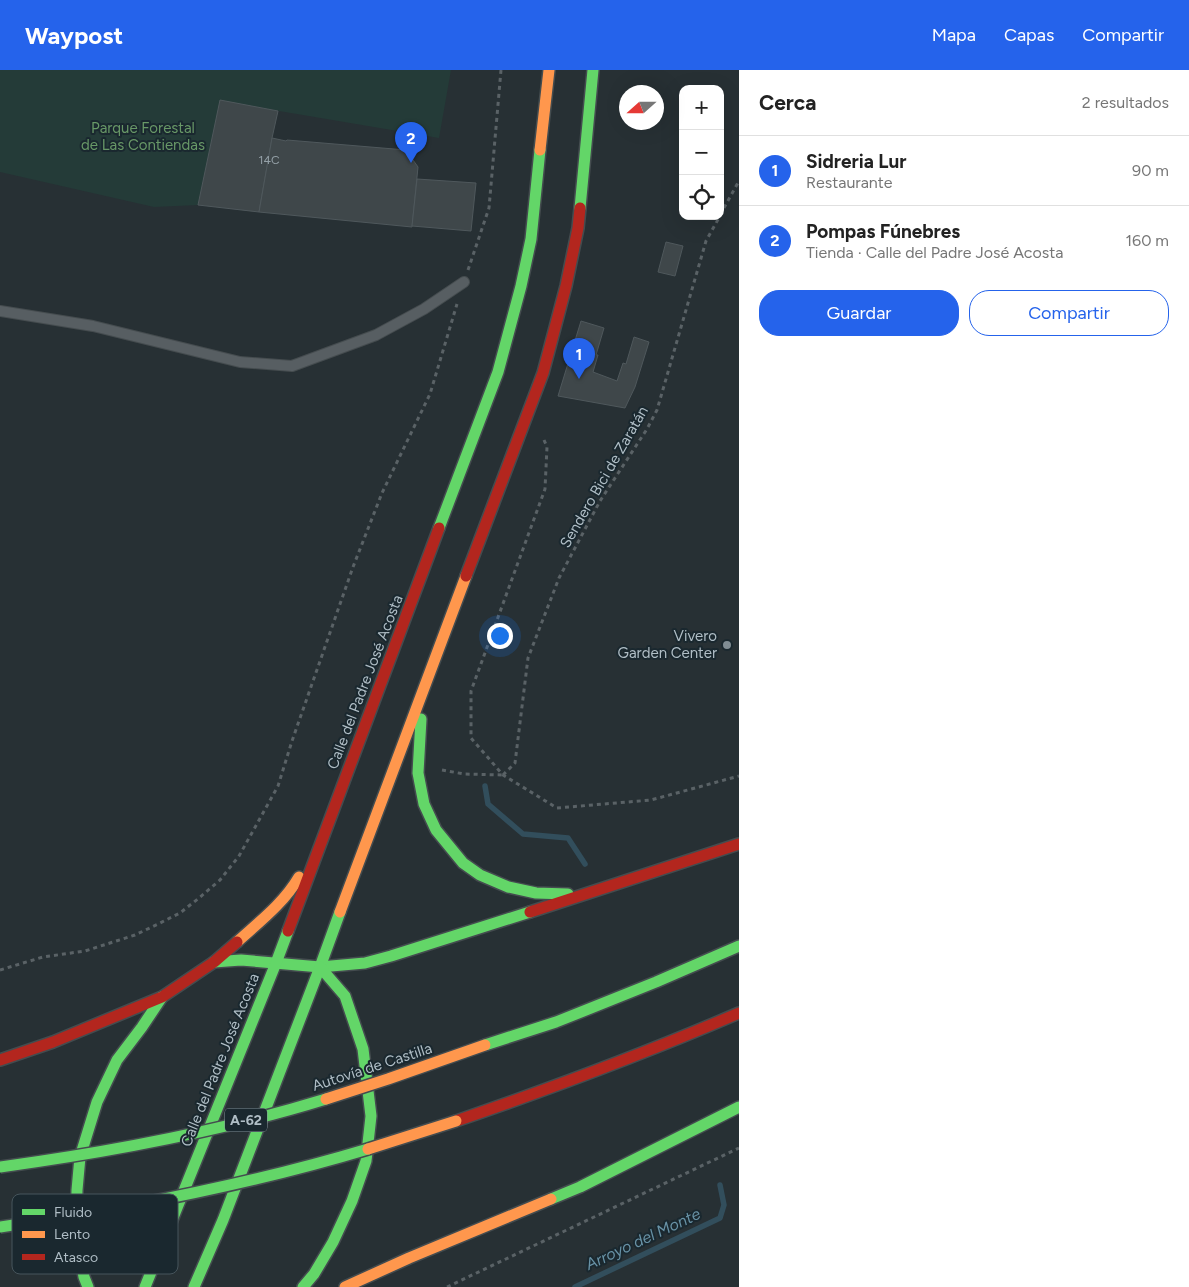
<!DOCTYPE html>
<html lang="es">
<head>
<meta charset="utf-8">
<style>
  :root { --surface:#fff; --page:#f6f6f6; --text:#222; --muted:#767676; --line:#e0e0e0; --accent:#2563eb }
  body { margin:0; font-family:Figtree,sans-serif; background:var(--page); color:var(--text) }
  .controls { position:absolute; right:15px; top:15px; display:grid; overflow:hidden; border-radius:10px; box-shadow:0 5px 20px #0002 }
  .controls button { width:45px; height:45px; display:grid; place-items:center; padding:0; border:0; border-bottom:1px solid var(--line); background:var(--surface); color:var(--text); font:25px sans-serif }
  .compass { position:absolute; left:619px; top:15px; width:45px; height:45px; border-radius:50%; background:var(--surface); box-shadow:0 5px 20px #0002; rotate:249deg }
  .you { position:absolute; left:499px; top:565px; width:18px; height:18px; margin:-12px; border:4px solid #fff; border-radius:50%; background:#1a73e8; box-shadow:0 0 0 8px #1a73e833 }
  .badge { display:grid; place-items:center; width:32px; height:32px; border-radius:50%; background:var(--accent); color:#fff; font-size:16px; font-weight:700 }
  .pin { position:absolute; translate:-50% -41px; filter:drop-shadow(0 1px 2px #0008) }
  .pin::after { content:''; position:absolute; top:26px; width:18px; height:15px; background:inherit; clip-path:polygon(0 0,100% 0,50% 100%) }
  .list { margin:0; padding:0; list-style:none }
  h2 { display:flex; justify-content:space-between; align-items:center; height:65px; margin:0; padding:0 20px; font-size:21px }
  h2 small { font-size:16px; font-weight:400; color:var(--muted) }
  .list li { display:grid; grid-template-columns:32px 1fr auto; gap:15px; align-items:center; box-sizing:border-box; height:70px; padding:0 20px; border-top:1px solid var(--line) }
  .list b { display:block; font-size:19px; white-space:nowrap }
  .list p { margin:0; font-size:16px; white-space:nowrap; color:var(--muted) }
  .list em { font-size:16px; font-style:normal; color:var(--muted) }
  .actions { display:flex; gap:10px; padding:15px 20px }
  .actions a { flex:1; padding:11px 0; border:1px solid var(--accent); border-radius:20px; text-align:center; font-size:18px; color:var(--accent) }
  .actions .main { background:var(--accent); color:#fff }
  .icon { flex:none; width:28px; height:28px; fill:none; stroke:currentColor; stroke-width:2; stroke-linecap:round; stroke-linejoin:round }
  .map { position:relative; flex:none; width:739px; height:1217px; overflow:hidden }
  header { display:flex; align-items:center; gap:30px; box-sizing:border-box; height:70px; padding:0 25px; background:var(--accent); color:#fff }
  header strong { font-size:24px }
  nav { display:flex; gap:28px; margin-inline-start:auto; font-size:18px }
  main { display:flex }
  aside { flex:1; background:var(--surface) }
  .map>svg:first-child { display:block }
  .green { fill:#243b38 }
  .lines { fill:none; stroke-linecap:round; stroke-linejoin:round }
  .stream { stroke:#324e5c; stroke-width:5.5 }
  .building { fill:#3f474a; stroke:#4f585c }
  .lane-casing { stroke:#454c4f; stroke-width:12 }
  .fast-casing { stroke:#444c4f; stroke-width:14 }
  .slow-casing { stroke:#444c4f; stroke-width:14 }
  .jam-casing { stroke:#444c4f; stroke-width:14 }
  .path { stroke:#5a6266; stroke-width:3; stroke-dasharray:4 4; stroke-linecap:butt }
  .lane { stroke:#575e62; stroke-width:10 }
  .fast { stroke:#63d668; stroke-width:11 }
  .slow { stroke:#ff974d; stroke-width:11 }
  .jam { stroke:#b3261e; stroke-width:11 }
  .fast-bridge-casing { stroke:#444c4f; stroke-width:14; stroke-linecap:butt }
  .slow-bridge-casing { stroke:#444c4f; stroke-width:14; stroke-linecap:butt }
  .fast-bridge { stroke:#63d668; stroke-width:11 }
  .slow-bridge { stroke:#ff974d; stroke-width:11 }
  .poi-dot { fill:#808c93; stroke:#1a282f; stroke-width:2 }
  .labels { text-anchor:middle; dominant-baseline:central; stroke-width:4; stroke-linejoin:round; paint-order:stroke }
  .number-label { font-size:12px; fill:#94a0a7 }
  .shield { fill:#1a282f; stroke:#839199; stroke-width:1 }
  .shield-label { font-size:14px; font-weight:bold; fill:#b0bec6 }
  .park-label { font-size:15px; fill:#689867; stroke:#1a282f }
  .street-label { font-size:15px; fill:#b0bec6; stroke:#1a282f }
  .poi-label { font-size:15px; fill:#b0bec6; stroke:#1a282f; text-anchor:end }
  .water-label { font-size:16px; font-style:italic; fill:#6892a6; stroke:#1a282f }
  .key { fill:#1a282f; stroke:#47555c; stroke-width:1 }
  .key-label { font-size:14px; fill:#b0bec6 }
</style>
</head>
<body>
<header>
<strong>Waypost</strong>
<nav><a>Mapa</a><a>Capas</a><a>Compartir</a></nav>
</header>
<main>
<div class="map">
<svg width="739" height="1217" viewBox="0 0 739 1217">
  <rect width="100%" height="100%" fill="#273034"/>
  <polygon class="green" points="0,0 451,0 439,68 220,31 198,135 154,137 0,102"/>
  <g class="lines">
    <g class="stream">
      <polyline points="485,716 488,734 523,764 568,768 585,794"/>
      <polyline points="575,1217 720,1148 724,1135 720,1115"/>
    </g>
  </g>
  <g class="building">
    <polygon points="220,30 278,41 272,68 259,142 198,135"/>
    <polygon points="272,68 286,71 287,70 406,80 418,97 412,157 259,142"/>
    <polygon points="417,109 476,113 471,161 412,156"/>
    <polygon points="666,172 683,176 675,206 658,202"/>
    <polygon points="581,251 604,258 596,285 598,285 593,302 617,311 623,293 626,294 634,267 649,272 635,317 625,338 558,326"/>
  </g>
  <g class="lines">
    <g class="lane-casing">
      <polyline id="lane" points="0,241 93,256 240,292 292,296 376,265 424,239 464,212"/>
    </g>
    <g class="fast-casing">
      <g id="fast">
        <polyline points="580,138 593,0"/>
        <polyline points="439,458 498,302 521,216 531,169 540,80"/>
        <polyline points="421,649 418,703 424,734 436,760 463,793 480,805 508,817 536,823 568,824"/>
        <polyline points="214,892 241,890 320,897 365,893 391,886 530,842"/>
        <polyline points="485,975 556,952 656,912 739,876"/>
        <polyline points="551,1129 580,1117 739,1037"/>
        <polyline points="88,1217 84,1207 76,1165 77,1120 80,1087 97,1032 117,990 142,957 162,927"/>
        <polyline points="145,1217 276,893 288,861"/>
        <polyline points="194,1217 223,1150 320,897 340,842"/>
        <polyline points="303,1217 314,1204 333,1172 352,1131 366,1091 371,1046 363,979 345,926 320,897"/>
      </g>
    </g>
    <g class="slow-casing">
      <g id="slow">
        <polyline points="540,80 549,0"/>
        <polyline points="340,842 466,506"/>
        <path d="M237,872C259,852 284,833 299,807"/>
        <polyline points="345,1217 409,1188 551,1129"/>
      </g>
    </g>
    <g class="jam-casing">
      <g id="jam">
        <polyline points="466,506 543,303 566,216 578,158 580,138"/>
        <polyline points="530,842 739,774"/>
        <polyline points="288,861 439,458"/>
        <polyline points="0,990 53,972 162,927 214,892 237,872"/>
        <path d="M456,1051C552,1018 646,983 739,943"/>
      </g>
    </g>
    <g class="path">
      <polyline points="720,145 739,111"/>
      <polyline points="468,200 489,138 501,0"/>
      <polyline points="544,370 547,377 545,419 471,621 471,668 503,705 557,738 651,730 739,706"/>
      <polyline points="442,700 464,704 503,705"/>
      <polyline points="503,705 515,693 528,588 559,508 600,431 647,359 657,340 706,171 720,146"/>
      <polyline points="0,900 43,887 85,881 135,865 158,854 180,843 199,828 220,810 239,786 278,716 292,671 353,497 382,423 430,324 457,234"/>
      <polyline points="447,1217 739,1078"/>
    </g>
    <use href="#lane" class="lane"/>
    <use href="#fast" class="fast"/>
    <use href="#slow" class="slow"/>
    <use href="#jam" class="jam"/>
    <g class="fast-bridge-casing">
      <g id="fast-bridge">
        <path d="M0,1097C110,1082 219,1062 326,1029"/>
        <path d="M0,1157C124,1139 248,1115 368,1079"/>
      </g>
    </g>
    <g class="slow-bridge-casing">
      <g id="slow-bridge">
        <polyline points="326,1029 388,1009 485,975"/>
        <polyline points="368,1079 456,1051"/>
      </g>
    </g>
    <use href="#fast-bridge" class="fast-bridge"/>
    <use href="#slow-bridge" class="slow-bridge"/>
  </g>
  <circle class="poi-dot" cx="727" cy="575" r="5"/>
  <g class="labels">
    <g class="number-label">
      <text x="269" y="90">14C</text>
    </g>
    <rect class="shield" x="225" y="1038.5" width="42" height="23" rx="4"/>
    <g class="shield-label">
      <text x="246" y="1050">A-62</text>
    </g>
    <g class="park-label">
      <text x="143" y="58">Parque Forestal<tspan x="143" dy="17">de Las Contiendas</tspan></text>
    </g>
    <g class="street-label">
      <text transform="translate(604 407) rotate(-60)">Sendero Bici de Zaratán</text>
      <text transform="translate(365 612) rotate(-69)">Calle del Padre José Acosta</text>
      <text transform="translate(220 990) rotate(-68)">Calle del Padre José Acosta</text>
      <text transform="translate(372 997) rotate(-18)">Autovía de Castilla</text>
    </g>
    <g class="poi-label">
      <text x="717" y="566">Vivero<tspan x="717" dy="17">Garden Center</tspan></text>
    </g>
    <g class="water-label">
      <text transform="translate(643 1169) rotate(-25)">Arroyo del Monte</text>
    </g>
  </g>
  <rect x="12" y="1124" width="166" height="80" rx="8" class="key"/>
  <rect x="22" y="1139" width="23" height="6" fill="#63d668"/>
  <rect x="22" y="1161" width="23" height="7" fill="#ff974d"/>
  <rect x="22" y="1184" width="23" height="6" fill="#b3261e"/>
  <g class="key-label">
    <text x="54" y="1147">Fluido</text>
    <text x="54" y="1169">Lento</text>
    <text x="54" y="1192">Atasco</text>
  </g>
</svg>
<div class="controls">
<button>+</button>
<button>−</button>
<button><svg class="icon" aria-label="locate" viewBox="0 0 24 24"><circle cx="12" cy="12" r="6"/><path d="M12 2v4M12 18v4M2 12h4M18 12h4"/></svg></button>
</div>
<svg class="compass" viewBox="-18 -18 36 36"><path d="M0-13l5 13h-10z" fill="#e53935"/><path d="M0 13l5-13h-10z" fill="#767676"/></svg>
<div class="you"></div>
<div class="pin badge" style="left:579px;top:309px">1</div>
<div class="pin badge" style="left:411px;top:93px">2</div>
</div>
<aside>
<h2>Cerca<small>2 resultados</small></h2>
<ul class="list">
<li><span class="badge">1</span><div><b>Sidreria Lur</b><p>Restaurante</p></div><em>90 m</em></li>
<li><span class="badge">2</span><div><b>Pompas Fúnebres</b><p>Tienda · Calle del Padre José Acosta</p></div><em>160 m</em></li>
</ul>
<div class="actions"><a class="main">Guardar</a><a>Compartir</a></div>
</aside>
</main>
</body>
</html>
